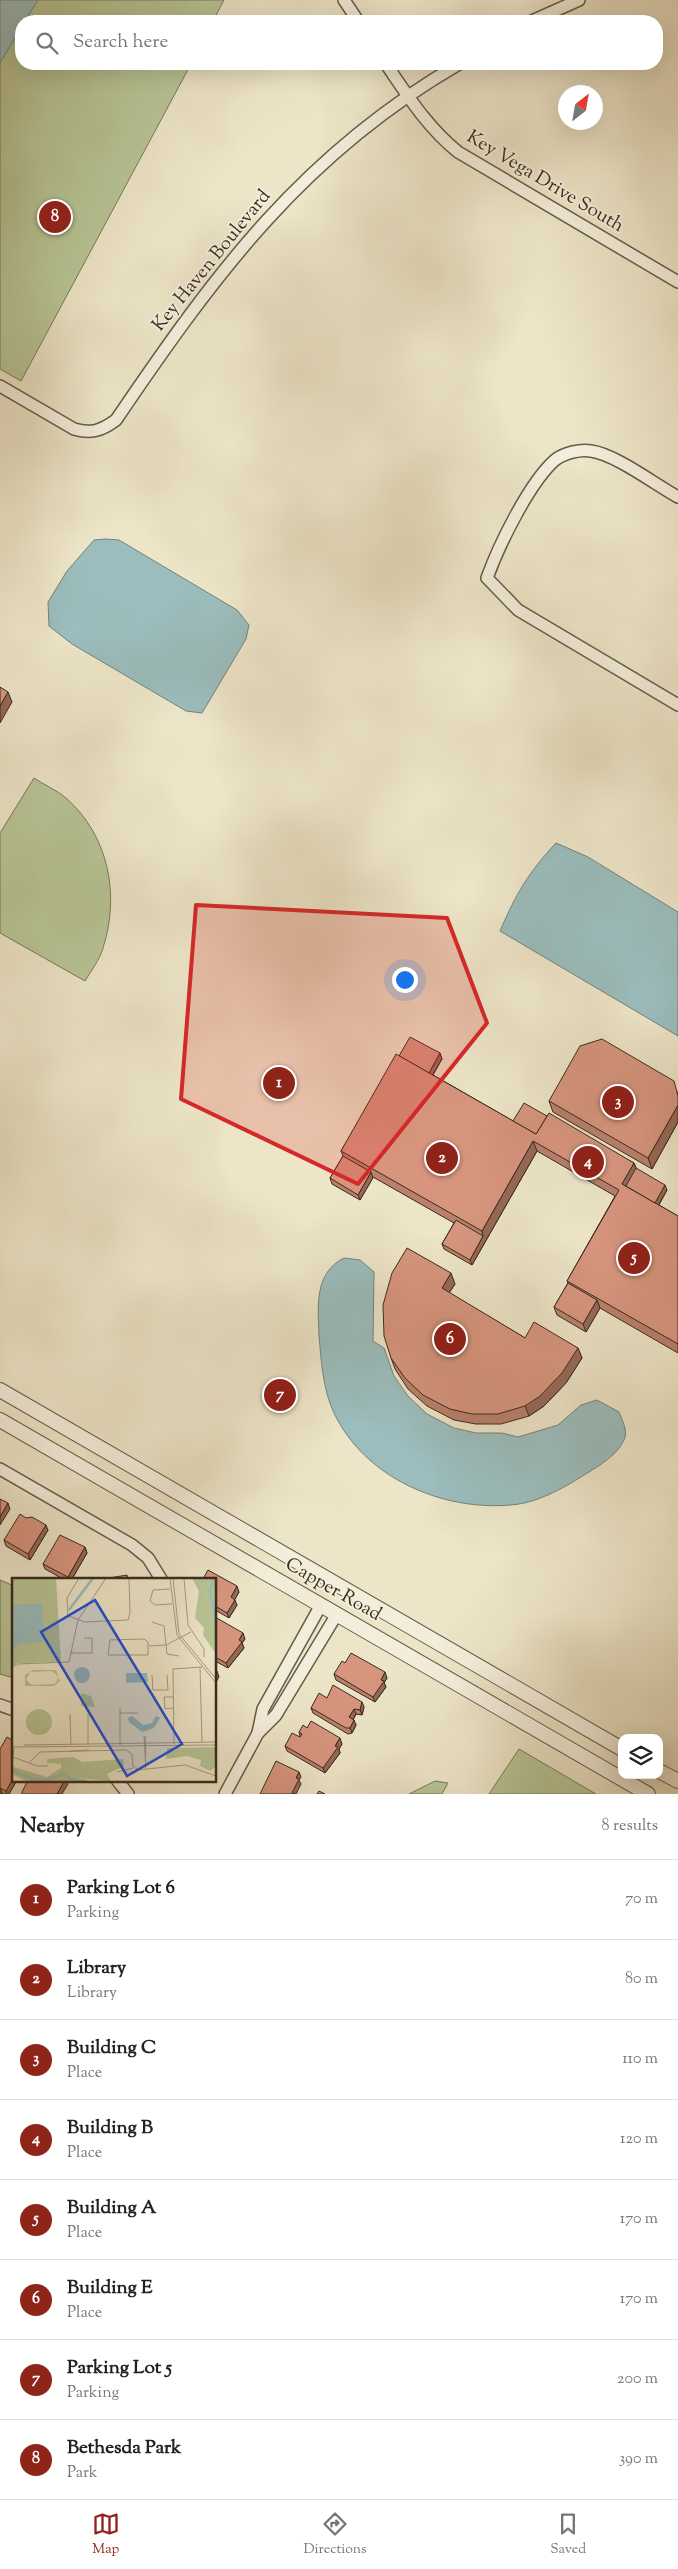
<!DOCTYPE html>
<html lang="en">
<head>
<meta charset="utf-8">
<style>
  :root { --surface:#fff; --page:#f6f6f6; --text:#222; --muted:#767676; --line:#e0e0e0; --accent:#8f2418 }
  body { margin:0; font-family:"Sorts Mill Goudy",serif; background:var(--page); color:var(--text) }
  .controls { position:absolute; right:15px; bottom:15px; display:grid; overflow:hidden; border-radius:10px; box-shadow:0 5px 20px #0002 }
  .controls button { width:45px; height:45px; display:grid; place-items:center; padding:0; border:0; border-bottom:1px solid var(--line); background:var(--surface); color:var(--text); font:25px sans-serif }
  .compass { position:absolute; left:558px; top:85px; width:45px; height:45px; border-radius:50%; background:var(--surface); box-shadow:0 5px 20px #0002; rotate:31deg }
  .you { position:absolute; left:404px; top:979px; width:18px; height:18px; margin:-12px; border:4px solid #fff; border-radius:50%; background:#1a73e8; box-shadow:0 0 0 8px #1a73e833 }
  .badge { display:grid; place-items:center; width:32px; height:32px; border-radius:50%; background:var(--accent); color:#fff; font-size:16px; font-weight:700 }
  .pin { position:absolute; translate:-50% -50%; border:2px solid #fff; box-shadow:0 1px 5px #0006 }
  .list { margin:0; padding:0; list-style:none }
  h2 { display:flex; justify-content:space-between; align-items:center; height:65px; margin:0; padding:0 20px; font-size:21px }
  h2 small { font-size:16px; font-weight:400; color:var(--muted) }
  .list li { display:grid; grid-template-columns:32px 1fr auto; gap:15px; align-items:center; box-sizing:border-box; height:80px; padding:0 20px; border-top:1px solid var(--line) }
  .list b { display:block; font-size:19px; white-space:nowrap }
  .list p { margin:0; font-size:16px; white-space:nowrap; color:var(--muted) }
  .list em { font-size:16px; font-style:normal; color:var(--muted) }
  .icon { flex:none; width:28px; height:28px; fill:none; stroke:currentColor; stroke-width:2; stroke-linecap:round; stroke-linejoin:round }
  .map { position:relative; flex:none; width:678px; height:1794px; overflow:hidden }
  .search { position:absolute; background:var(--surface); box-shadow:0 5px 20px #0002; left:15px; right:15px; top:15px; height:55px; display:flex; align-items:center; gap:12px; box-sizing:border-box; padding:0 18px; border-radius:20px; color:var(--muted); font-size:19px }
  .sheet { height:705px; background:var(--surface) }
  nav { display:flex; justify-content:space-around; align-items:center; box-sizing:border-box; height:70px; border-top:1px solid var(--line); background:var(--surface); font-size:14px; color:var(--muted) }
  nav a { display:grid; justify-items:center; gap:2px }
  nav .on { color:var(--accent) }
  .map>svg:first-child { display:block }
  .green { fill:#b8c596; stroke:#79785a }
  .water { fill:#9bbdbd; stroke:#74837d }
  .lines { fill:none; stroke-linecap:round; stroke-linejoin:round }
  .minor-casing { stroke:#675a48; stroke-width:14 }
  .tertiary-casing { stroke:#675a48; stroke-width:16 }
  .minor { stroke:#f3eedb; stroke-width:11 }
  .tertiary { stroke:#f3eedb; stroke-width:14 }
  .wall { fill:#b9806c; stroke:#3a2b1d }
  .shaded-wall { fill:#966858; stroke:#3a2b1d }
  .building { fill:#d7957e; stroke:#3a2b1d }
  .marked { fill:#d62828; fill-opacity:0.2; stroke:#d62828; stroke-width:4; stroke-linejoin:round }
  .labels { text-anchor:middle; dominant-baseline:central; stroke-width:4; stroke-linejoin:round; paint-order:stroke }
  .street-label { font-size:19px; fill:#3a2b1d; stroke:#f3eedb }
  .inset-river { fill:none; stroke:#9bbdbd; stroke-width:2.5 }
  .inset-road { fill:none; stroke:#a59b84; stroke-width:1 }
  .view { fill:#1d4ed8; fill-opacity:0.15; stroke:#1d4ed8; stroke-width:2.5 }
  .inset-edge { fill:none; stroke:#3a2b1d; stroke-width:2.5 }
</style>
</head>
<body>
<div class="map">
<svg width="678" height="1794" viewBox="0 0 678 1794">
  <rect width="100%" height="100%" fill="#ede5c8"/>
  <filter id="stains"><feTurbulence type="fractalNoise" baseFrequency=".004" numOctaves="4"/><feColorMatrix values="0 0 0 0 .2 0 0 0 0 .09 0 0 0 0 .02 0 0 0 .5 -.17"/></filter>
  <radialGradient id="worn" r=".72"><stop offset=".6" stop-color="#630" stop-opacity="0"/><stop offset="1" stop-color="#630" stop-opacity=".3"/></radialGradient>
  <g class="green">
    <polygon points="0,0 224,0 213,21 21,21 21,64 191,64 21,381 0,369"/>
    <path d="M34,778C44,785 57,790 66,798C109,836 120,895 103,948C100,959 91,971 85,981L0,933V833Z"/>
    <polygon points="0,1580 14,1586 14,1678 0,1674"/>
    <polygon points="519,1749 596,1794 489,1794"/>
    <polygon points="435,1781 448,1783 442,1794 409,1794"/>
  </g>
  <g class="water">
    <polygon points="0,0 38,0 25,21 21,21 21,28 0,63"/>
    <polygon points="106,539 119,540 237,610 249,625 246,639 202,713 186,711 72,644 49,626 48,602 67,571 94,540"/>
    <path d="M556,843L588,857L678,912V1036L500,931C516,894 528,873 556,843Z"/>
    <path d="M344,1258L360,1260L374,1272L373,1341L384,1348L394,1376L408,1396L427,1414L454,1428L476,1433H502L518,1437L558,1425L581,1405L597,1400L619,1412C622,1420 627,1429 625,1437C620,1454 597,1467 584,1475C562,1489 537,1503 511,1505C442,1511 365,1478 334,1413C323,1390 321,1360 319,1335C318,1306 314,1273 344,1258Z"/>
  </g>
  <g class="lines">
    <g class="minor-casing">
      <g id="minor">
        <polyline points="344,0 358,21"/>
        <polyline points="532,21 579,0"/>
        <path d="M386,64C408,96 427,127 458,152L678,282"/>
        <path d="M0,386L74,429C91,434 101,431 116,420C215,274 303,154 459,64"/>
        <path d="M678,497C656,485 615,454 591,451C580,449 564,453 555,460C529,483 499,545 487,578L518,610L678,705"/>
        <polyline points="0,1469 132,1545 148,1558 161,1579"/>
        <polyline points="0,1705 14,1710"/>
        <polyline points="258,1733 263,1709 321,1605"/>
        <polyline points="117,1780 128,1794"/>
        <polyline points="225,1794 258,1733 276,1715 337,1614"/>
      </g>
    </g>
    <g class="tertiary-casing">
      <g id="tertiary">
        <polyline points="0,1390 622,1749"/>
        <polyline points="0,1420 648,1794"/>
        <polyline points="659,1771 678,1781"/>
      </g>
    </g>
    <use href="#minor" class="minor"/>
    <use href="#tertiary" class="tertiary"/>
  </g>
  <g class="wall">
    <polygon points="440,1053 442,1059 433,1075 513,1121 547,1116 634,1163 636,1168 667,1190 659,1205 678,1216 678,1353 600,1308 586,1332 557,1315 554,1307 568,1283 567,1281 615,1196 537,1151 472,1265 444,1249 442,1244 454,1223 373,1177 360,1200 332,1184 330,1178 343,1156 341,1151 399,1056"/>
    <polygon points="678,1092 678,1122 652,1169 553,1112 549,1101"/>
    <polygon points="455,1284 449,1293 525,1338 578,1348 582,1358 566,1383 544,1406 529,1416 501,1424 476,1424 454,1420 427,1406 408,1389 395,1369 391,1358"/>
    <polygon points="48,1530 30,1560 6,1546 4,1540"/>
    <polygon points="85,1547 87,1553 72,1579 63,1579 45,1569 43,1564"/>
    <polygon points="215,1579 239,1592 234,1600 237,1605 229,1618 215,1610"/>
    <polygon points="215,1617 245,1639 242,1643 244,1648 228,1668 215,1661"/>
    <polygon points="345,1663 387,1678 384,1683 386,1687 375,1702 336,1680 334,1674"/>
    <polygon points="327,1698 364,1707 362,1715 356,1714 353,1720 356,1725 352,1733 348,1734 313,1713 311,1708"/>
    <polygon points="307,1728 342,1744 339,1749 340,1753 325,1773 287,1751 285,1746 300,1737 300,1736 299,1732"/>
    <polygon points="0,1749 14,1780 17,1780 9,1794 4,1794 2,1793 0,1794"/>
  </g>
  <g class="shaded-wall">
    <polygon points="8,692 12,702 0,723 0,706"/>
    <polygon points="440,1053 442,1059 429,1081 427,1076"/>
    <polygon points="678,1105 678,1122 652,1169 648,1158"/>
    <polygon points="533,1141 537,1151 472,1265 470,1260 483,1236 482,1231"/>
    <polygon points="634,1163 638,1173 628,1191 622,1184"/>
    <polygon points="371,1172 373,1178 360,1200 358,1195"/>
    <polygon points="665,1185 667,1190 655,1211 653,1206"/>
    <polygon points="451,1273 455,1284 445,1299 442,1288"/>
    <polygon points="597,1300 600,1308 586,1332 583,1324"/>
    <polygon points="578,1348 582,1358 566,1383 544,1406 529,1416 525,1406"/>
    <polygon points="8,1503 10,1509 0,1525 0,1517"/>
    <polygon points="46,1525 48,1530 30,1560 28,1554"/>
    <polygon points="85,1547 87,1553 72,1579 68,1579 68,1577"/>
    <polygon points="237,1586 239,1592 233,1603 231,1597"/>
    <polygon points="235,1600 237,1605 229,1618 227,1613"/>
    <polygon points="243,1633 245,1639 242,1643 244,1648 228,1668 226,1663"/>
    <polygon points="217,1671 219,1677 215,1684 215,1675"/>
    <polygon points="385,1672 387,1678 384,1683 386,1687 375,1702 373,1697 381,1680"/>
    <polygon points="362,1702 364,1707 362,1715 360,1710"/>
    <polygon points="354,1709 356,1714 351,1723 349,1717"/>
    <polygon points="354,1720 356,1725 352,1733 350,1728"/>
    <polygon points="340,1738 342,1744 339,1749 340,1753 325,1773 323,1768"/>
    <polygon points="299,1772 301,1777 299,1780 301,1784 296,1794 292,1794 292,1793 296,1778"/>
    <polygon points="14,1777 14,1780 17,1780 9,1794 7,1794 6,1791"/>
    <polygon points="65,1780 66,1780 68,1784 62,1794 57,1794"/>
    <polygon points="0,1788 2,1793 2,1794 0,1794"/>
  </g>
  <g class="building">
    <polygon points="0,687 8,692 0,706"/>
    <polygon points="410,1037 440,1053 429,1073 399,1056"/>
    <polygon points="602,1039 674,1081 678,1096 678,1105 648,1158 549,1101 580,1046"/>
    <polygon points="396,1054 536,1134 549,1113 634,1163 622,1184 678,1216 678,1344 567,1281 619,1190 533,1141 482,1231 341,1151"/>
    <polygon points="524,1103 547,1116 536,1134 513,1121"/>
    <polygon points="343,1156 371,1172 358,1195 330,1178"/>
    <polygon points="636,1168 665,1185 655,1203 626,1186"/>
    <polygon points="456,1220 483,1236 470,1260 442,1244"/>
    <polygon points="407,1248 451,1273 442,1288 522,1336 525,1338 534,1322 578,1348 562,1373 540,1396 525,1406 498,1414 472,1414 450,1409 423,1395 405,1378 391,1358 384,1336 383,1305 392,1273"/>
    <polygon points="568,1283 597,1300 583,1324 554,1307"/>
    <polygon points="0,1499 8,1503 0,1517"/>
    <polygon points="20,1514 26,1518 32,1517 46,1525 28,1554 4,1540"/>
    <polygon points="60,1535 85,1547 68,1577 43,1564"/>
    <polygon points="208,1570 237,1586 231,1597 235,1600 227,1613 215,1606 215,1579 203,1579"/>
    <polygon points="127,1575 128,1579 103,1579"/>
    <polygon points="215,1617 243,1633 239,1640 242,1642 226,1663 215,1657"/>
    <polygon points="351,1653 385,1672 381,1680 384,1681 373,1697 334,1674 342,1661 345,1663"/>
    <polygon points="333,1685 362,1702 360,1710 354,1709 349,1717 354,1720 350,1728 346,1728 311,1708 319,1693 327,1698"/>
    <polygon points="311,1721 340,1738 335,1746 338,1747 323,1768 285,1746 292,1733 300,1737 302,1734 299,1732 303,1725 307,1728"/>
    <polygon points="7,1737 14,1741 14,1777 6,1791 0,1788 0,1749"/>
    <polygon points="276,1761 299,1772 296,1778 299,1779 292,1793 295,1794 260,1794"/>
    <polygon points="28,1780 65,1780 57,1794 22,1794 22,1792"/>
    <polygon points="319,1791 325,1794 317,1794"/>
  </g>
  <path class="marked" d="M196,905L447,918L487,1023L358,1184L181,1099Z"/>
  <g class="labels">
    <g class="street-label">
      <text transform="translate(545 182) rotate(31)">Key Vega Drive South</text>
      <text transform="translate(212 261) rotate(-51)">Key Haven Boulevard</text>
      <text transform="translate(333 1590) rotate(30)">Capper Road</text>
    </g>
  </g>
  <g transform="translate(12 1578)">
    <rect width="204" height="204" fill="#ede5c8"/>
    <path d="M0,0H44L49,84L5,85V88L0,89ZM180,0H204V76L191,57L192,50L183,40L187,13ZM21,92H44L48,103L42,108H13V97ZM40,93L47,99L43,106L20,107L14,102L18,94ZM69,115L79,118L83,129L69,128ZM14 144a13 13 0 1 1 26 0a13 13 0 1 1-26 0ZM204,169V187L199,193L188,188L189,182L175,178L154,181L155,170ZM62,179L70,184L111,181L112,188L95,196L99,203L65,200L73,203H14L0,196L2,189L35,199L49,190V186L35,185V181Z" fill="#b8c596" fill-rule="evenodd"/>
    <path d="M0,26H30L32,60L30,64L7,66L0,75ZM62 97a8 8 0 1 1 16 0a8 8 0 1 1-16 0ZM114,95H135L136,104L114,105ZM120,138L131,147L140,145L144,138L148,140L142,150L130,154L117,144L116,140Z" fill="#9bbdbd"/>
    <path class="inset-river" d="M202,0L198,14L204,43M57,32L81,0M0,192L20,201M20,201L35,202L52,196L59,201L75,203"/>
    <path class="inset-road" d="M67,0L55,20L56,38L73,44L116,42M158,0L165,57L204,105M161,0L167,56L204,101M172,0L176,47L192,71V79M158,11L141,12L138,23L143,27L160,26M116,42L118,35L117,0M140,44L152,48L155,76L167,78M132,61L136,64V77H96L98,62ZM137,68L154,67L179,54M58,75H80V60H72M6,86L57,84L66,42L94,0M188,89L190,165M140,97L141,112H156L155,97M161,119H152L153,131L161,130M108,130V167M108,135H126M58,136L59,167M76,136V166M132,158L134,191M133,158L134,177M162,166L161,91L190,89M12,167L204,164M0,169L204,167M58,173L77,172M1,179L25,188H36M18,184L28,174L114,172L120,176L121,188L126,192L173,187L204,198M0,187L2,170M105,194L121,190"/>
    <path class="view" d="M83,22L170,166L115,198L29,54Z"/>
    <rect width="204" height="204" class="inset-edge"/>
  </g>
  <rect width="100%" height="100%" filter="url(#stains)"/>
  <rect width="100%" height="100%" fill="url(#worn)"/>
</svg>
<div class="controls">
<button><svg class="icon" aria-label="layers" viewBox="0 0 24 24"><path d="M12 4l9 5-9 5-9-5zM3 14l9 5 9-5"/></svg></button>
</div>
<svg class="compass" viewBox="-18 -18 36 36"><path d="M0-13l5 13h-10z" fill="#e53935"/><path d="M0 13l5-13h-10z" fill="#767676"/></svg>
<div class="you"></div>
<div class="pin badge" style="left:279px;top:1083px">1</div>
<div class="pin badge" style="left:442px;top:1158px">2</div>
<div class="pin badge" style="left:618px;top:1102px">3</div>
<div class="pin badge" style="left:588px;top:1162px">4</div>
<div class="pin badge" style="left:634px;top:1258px">5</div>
<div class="pin badge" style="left:450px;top:1339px">6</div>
<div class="pin badge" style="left:280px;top:1395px">7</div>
<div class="pin badge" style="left:55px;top:217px">8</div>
<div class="search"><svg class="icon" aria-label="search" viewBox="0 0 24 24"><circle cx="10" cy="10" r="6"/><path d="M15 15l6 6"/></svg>Search here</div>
</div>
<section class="sheet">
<h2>Nearby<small>8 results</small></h2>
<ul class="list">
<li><span class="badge">1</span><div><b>Parking Lot 6</b><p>Parking</p></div><em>70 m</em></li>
<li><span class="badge">2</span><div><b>Library</b><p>Library</p></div><em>80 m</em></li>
<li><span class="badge">3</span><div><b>Building C</b><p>Place</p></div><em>110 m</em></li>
<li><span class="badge">4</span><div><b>Building B</b><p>Place</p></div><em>120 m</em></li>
<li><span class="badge">5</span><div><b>Building A</b><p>Place</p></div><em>170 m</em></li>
<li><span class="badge">6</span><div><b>Building E</b><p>Place</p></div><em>170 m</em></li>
<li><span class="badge">7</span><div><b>Parking Lot 5</b><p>Parking</p></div><em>200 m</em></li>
<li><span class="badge">8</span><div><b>Bethesda Park</b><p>Park</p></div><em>390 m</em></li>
</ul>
</section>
<nav>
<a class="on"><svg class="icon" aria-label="map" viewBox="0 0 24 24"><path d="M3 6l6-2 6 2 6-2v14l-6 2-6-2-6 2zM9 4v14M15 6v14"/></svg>Map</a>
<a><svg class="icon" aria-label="directions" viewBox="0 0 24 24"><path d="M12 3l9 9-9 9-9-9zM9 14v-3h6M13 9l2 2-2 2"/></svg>Directions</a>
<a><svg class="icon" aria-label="saved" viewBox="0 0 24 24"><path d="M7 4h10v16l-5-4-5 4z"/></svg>Saved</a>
</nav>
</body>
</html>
